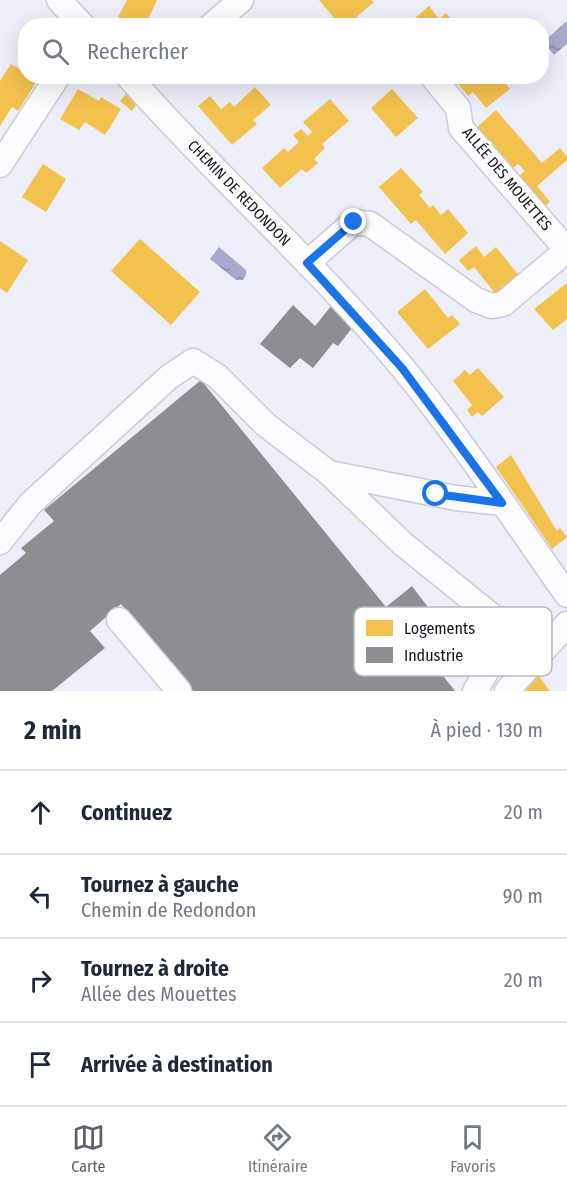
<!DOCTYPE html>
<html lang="fr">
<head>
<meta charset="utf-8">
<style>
  :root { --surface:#fff; --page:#f2f2f3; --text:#1f2937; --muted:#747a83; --line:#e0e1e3; --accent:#61606a }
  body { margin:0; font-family:"Fira Sans Condensed",sans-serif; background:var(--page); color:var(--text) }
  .stop { position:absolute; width:18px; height:18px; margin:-14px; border:4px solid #1a73e8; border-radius:50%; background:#fff }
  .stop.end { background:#1a73e8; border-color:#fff; box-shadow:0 2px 6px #0008 }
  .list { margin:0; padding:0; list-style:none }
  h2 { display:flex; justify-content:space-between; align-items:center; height:78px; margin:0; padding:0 24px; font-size:26px }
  h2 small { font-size:20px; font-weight:400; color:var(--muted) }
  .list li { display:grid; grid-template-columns:39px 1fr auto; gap:18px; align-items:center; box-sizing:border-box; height:84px; padding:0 24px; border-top:2px solid var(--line) }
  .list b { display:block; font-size:22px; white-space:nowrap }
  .list p { margin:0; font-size:20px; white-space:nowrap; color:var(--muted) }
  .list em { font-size:20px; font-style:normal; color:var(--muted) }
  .icon { flex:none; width:33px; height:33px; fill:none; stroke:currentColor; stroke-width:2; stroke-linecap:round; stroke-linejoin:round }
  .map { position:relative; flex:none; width:567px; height:691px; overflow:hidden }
  .search { position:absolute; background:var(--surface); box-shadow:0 6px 24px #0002; left:18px; right:18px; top:18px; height:66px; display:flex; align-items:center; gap:15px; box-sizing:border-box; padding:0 21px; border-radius:24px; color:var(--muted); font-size:22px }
  .sheet { height:414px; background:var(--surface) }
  nav { display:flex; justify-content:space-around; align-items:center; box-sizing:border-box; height:84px; border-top:2px solid var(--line); background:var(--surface); font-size:16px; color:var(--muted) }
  nav a { display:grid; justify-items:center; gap:3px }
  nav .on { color:var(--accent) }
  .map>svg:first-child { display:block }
  .water { fill:url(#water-ripples) }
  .homes { fill:#f2c14e }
  .industry { fill:#8d8d92 }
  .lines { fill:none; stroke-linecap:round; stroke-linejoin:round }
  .minor-casing { stroke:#cbcbd5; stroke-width:27 }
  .minor { stroke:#fcfcfe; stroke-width:24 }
  .route { stroke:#1a73e8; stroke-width:8 }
  .labels { text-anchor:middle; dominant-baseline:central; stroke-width:6; stroke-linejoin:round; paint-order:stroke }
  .street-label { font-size:15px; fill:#15141d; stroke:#fff }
  .key { fill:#fff; stroke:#b9b8bb; stroke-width:1.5 }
  .key-label { font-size:16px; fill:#15141d }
</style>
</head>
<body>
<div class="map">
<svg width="567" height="691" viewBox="0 0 567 691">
  <defs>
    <pattern id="water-ripples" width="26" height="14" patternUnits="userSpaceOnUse" patternTransform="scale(1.5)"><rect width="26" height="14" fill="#aaa8ce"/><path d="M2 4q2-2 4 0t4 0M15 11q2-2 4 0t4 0" fill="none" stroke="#8988a7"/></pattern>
  </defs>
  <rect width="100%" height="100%" fill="#eeeef9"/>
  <g class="water">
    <polygon points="567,21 567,44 554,55 543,42"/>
    <polygon points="219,247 246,270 246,275 243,280 236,280 210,259"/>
  </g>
  <g class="homes">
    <polygon points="127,0 157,0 145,26 136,26 118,17"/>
    <polygon points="319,0 371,0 374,2 346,26 341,26"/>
    <polygon points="429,6 439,19 446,13 456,26 406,26"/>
    <polygon points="11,64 26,73 26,76 37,81 18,111 12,107 0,126 0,81"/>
    <polygon points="459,76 499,76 510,89 486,108 473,92 468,96 456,81"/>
    <polygon points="255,87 271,105 253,120 257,124 232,145 198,106 210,96 221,109 230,102 234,107"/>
    <polygon points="78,89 99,101 101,97 121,109 105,135 85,122 79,130 60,119"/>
    <polygon points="392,89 418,118 396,137 371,108"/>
    <polygon points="126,94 136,105 132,111 120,101"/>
    <polygon points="330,99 349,121 322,144 325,148 314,159 318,163 306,173 302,169 280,188 262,168 284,148 288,152 299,142 293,135 301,129 308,136 312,132 303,122"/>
    <polygon points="496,110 542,163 560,148 567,157 567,160 537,186 550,202 542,208 515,179 525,171 518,164 509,172 474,130"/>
    <polygon points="43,164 66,179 46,212 22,197"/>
    <polygon points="401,168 423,192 419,195 430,208 433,205 441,215 448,209 468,233 445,254 416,220 411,224 379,187"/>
    <polygon points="140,239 200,292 171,325 111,271"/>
    <polygon points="0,241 28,260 7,293 0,288"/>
    <polygon points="476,246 484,257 496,247 521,278 498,297 474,267 468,271 459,260"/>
    <polygon points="567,283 567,319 553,330 534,309"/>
    <polygon points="425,289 448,318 452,315 460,324 428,349 397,312"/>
    <polygon points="478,368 504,397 482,416 478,412 472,417 467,410 472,405 453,381 465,370 470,375"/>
    <polygon points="511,455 557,531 560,528 567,537 552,549 496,467"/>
    <polygon points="538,675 550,691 524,691"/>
  </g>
  <g class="industry">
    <polygon points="293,305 315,326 332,305 352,328 338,346 333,343 313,368 300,358 290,368 260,344"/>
    <polygon points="201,380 386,607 412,586 431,611 417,622 433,642 444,633 454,646 433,663 455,691 193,691 121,604 90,631 105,648 52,691 0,691 0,575 26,553 21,548 54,521 44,510"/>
  </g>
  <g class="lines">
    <g class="minor-casing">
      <g id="minor">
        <polyline points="59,0 83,26"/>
        <polyline points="211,26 241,0"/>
        <path d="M128,76C216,176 317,265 402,367C462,440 513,519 567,595"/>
        <polyline points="432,76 458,108 461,128 567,250"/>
        <polyline points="0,165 58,76"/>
        <polyline points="307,263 354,222 370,224 476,300 492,306 503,304 567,250"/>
        <polyline points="329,473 403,544 497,620 495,657 475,691"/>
        <polyline points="0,542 30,504 169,377 193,361 217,376 266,425 329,473 456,498 502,503"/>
        <polyline points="119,620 179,691"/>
        <polyline points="507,691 567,624"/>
      </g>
    </g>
    <use href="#minor" class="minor"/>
  </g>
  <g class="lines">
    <polyline class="route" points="354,222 307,263 402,368 502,503 436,494"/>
  </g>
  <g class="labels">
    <g class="street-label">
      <text transform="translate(507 179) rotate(50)">ALLÉE DES MOUETTES</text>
      <text transform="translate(239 193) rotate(46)">CHEMIN DE REDONDON</text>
    </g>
  </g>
  <rect x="354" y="607" width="198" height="69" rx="9" class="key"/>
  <rect x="366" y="620" width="27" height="16" fill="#f2c14e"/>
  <rect x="366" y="647" width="27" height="16" fill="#8d8d92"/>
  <g class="key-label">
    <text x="404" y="634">Logements</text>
    <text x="404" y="661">Industrie</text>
  </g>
</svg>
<div class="stop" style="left:436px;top:494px"></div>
<div class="stop end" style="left:354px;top:222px"></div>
<div class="search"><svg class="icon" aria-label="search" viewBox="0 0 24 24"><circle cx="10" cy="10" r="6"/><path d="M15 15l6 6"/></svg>Rechercher</div>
</div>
<section class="sheet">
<h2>2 min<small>À pied · 130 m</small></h2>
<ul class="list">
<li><svg class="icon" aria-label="ahead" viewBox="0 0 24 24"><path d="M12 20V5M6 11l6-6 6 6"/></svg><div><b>Continuez</b></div><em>20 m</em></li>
<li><svg class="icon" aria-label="left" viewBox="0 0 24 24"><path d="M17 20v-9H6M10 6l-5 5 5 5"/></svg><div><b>Tournez à gauche</b><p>Chemin de Redondon</p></div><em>90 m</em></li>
<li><svg class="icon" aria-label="right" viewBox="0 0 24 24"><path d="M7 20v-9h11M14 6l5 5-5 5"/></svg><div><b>Tournez à droite</b><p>Allée des Mouettes</p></div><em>20 m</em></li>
<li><svg class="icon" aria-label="arrive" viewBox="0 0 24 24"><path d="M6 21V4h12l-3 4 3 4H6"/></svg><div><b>Arrivée à destination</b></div></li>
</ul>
</section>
<nav>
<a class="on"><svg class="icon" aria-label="map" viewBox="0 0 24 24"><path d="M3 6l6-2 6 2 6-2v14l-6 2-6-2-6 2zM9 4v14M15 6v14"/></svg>Carte</a>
<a><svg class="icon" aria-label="directions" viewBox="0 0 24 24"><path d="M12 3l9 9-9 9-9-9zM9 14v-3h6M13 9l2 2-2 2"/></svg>Itinéraire</a>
<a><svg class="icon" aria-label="saved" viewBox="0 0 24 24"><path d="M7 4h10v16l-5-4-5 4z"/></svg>Favoris</a>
</nav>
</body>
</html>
